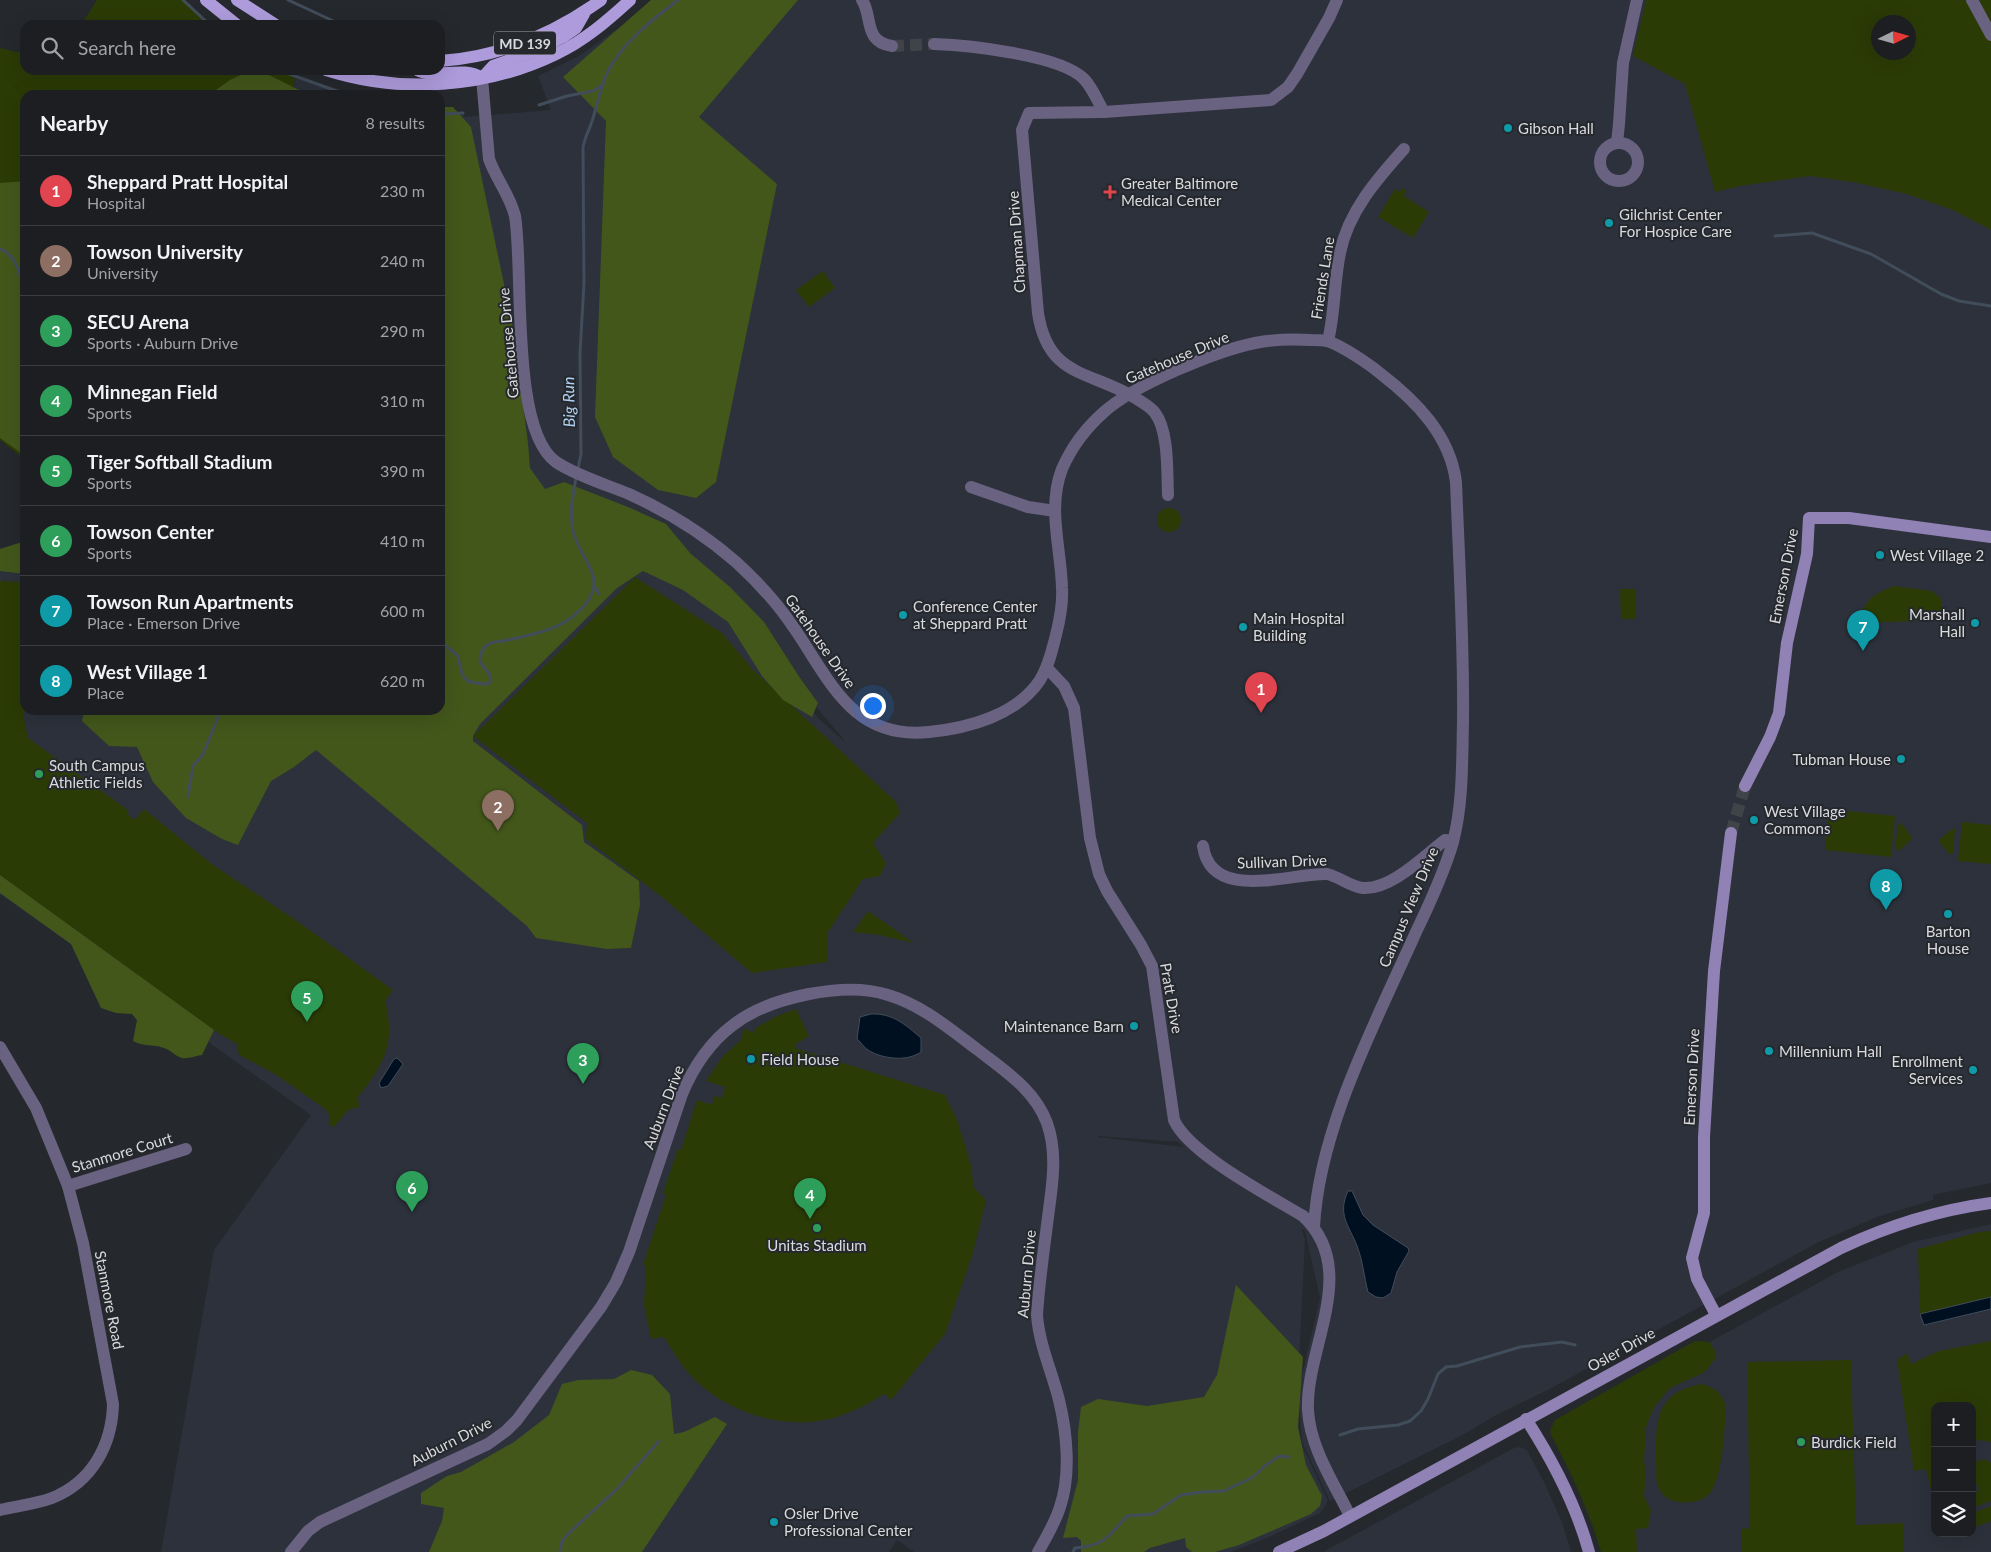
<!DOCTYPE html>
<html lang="en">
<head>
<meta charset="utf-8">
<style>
  :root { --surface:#1c1e22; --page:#292b2f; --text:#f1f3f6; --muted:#a0a2a5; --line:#3a3c40; --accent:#bca0f2 }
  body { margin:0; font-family:Lato,sans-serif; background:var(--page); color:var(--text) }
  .controls { position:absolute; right:15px; bottom:15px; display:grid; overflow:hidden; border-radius:10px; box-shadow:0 5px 20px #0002 }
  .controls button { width:45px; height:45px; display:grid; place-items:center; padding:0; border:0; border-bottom:1px solid var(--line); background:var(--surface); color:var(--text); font:25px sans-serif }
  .compass { position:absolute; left:1871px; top:15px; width:45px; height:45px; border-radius:50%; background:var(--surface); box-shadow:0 5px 20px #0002; rotate:85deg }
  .you { position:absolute; left:872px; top:705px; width:18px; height:18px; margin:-12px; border:4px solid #fff; border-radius:50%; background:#1a73e8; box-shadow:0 0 0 8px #1a73e833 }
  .badge { display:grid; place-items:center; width:32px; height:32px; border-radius:50%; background:var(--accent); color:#fff; font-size:16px; font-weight:700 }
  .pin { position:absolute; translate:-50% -41px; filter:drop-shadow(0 1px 2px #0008) }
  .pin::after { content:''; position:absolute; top:26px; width:18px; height:15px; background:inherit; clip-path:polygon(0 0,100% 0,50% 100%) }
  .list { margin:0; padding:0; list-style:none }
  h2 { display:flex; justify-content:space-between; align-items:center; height:65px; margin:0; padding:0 20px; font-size:21px }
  h2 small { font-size:16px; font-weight:400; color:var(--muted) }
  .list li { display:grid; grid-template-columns:32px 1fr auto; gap:15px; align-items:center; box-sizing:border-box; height:70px; padding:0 20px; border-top:1px solid var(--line) }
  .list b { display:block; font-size:19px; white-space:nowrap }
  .list p { margin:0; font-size:16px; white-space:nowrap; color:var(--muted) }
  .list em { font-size:16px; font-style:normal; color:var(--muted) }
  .icon { flex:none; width:28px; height:28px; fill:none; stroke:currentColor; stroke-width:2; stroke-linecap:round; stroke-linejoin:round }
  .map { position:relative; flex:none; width:1991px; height:1552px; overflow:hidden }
  .search { position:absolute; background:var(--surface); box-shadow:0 5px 20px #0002; left:20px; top:20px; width:425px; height:55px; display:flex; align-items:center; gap:12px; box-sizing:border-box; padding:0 18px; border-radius:15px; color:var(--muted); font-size:19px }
  .panel { position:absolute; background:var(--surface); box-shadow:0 5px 20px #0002; left:20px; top:90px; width:425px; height:625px; border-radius:15px }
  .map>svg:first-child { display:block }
  .built { fill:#2c313b; fill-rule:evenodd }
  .green { fill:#2b3b06; fill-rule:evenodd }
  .forest { fill:#43571b }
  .water { fill:#001021; stroke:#414d5a }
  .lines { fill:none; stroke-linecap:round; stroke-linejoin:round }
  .stream { stroke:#414d5a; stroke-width:3 }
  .street-tunnel { stroke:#404348; stroke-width:12; stroke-dasharray:12 6; stroke-linecap:butt }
  .secondary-tunnel { stroke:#404348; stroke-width:12; stroke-dasharray:12 6; stroke-linecap:butt }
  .street { stroke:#6a6281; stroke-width:12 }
  .secondary { stroke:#9082b4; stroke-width:12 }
  .primary { stroke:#ad9bdb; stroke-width:12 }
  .culture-dot { fill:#0f9aa8; stroke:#25282d; stroke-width:2 }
  .health-dot { fill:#e0444e; stroke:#25282d; stroke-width:2 }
  .leisure-dot { fill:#2e9e5b; stroke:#25282d; stroke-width:2 }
  .labels { text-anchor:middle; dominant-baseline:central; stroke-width:4; stroke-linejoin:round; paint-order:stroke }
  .shield { fill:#25282d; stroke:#a4a5aa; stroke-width:1 }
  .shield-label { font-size:14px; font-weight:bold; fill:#dadbdf }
  .poi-label { font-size:15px; fill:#dadbdf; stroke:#25282d; text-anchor:start }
  .street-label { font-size:15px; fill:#dadbdf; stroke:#25282d }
  .water-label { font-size:16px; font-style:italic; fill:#b1d2f2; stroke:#25282d }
</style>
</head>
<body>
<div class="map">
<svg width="1991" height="1552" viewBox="0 0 1991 1552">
  <rect width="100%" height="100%" fill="#25282d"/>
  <g class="built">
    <path d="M651,0H1991V1183L1933,1195V1200L1877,1217L1817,1243L1546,1391L1498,1414L1463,1435L1330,1501L1302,1442L1298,1392L1320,1298L1305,1231L1302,1229L1305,1240L1299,1363L1284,1406L1328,1501L1320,1513L1269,1537L1231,1552H914L897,1540L889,1552H161L214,1250L311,1115L0,894V557L25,548V710H440V116L464,115V117L551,110L538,76L579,56L641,12ZM1878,22H1908V52H1878ZM790,676L844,740V741L818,718ZM1098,1136L1178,1142L1184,1147L1098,1137Z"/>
    <polygon points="295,75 333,88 367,95 293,95"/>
    <path d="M1991,1224V1552H1608L1561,1423L1838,1272L1913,1242ZM1935,1406H1972V1533H1935Z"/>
    <polygon points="1520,1447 1527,1450 1544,1482 1562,1522 1571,1552 1323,1552 1514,1448"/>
  </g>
  <g class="green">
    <polygon points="97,0 183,0 211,25 81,25"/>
    <path d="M1646,0H1991V230L1953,210L1907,194L1853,182L1810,176L1740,186L1715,192L1685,84L1633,56ZM1878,22H1908V52H1878Z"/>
    <polygon points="0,48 25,54 25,70 282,70 295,76 293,95 25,95 25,460 0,440"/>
    <polygon points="1402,188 1406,191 1404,196 1429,212 1413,238 1378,217 1395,189 1399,192"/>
    <polygon points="823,271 835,288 809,307 796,290"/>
    <circle cx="1169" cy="520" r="12"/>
    <polygon points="635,577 722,633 753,670 896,802 900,813 873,843 886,863 880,876 863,879 828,932 827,962 752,973 663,898 586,839 587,823 473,736"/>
    <path d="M0,581L25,582V710H27L23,714L28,738L129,811L127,814L135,820L144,809L213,865L297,921L393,990L385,1001C396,1043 384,1065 358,1097L359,1107L348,1110L334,1127L330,1125L329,1114L324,1108L275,1074L239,1055L237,1044L218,1033L0,875Z"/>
    <path d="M1894,586L1932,591L1942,599V610L1938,620L1864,623L1858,619C1867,599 1873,594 1894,586Z"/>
    <polygon points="1620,589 1635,589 1636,619 1621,619"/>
    <polygon points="1829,809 1895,816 1891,857 1825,850"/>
    <polygon points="1962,822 1991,825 1991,864 1958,861"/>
    <polygon points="1901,823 1911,836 1911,840 1899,851 1895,848 1898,825"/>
    <polygon points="1953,828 1955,830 1953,853 1950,855 1940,843 1940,839"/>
    <polygon points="868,911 914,943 879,935 853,932"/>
    <path d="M796,1009L809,1036L796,1044L795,1048L945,1095L957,1120L971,1165L974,1188L986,1200L972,1256L945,1334L891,1400L884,1394C867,1405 849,1414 829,1419C783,1430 729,1413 695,1380C682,1367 673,1352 664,1337L651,1339L644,1305L646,1266L643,1265L666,1195L663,1193L678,1149L681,1150L697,1100L712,1105L714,1096L722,1098L725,1087L706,1081L723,1056L740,1041L744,1029L755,1033L754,1029L777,1016Z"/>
    <polygon points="1991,1231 1991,1297 1920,1314 1918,1249 1979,1232"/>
    <path d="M1695,1341L1709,1342L1716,1352L1715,1359L1705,1372L1670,1388L1654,1407L1649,1419L1646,1428L1644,1462L1646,1471L1644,1496L1651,1511L1648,1528L1636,1529L1637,1552H1601C1589,1510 1571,1473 1551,1435L1550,1431L1555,1420Z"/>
    <polygon points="1991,1341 1991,1442 1972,1439 1972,1406 1935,1406 1935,1505 1926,1469 1914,1471 1897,1360 1907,1353 1911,1364 1939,1351"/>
    <polygon points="1851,1360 1856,1525 1904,1523 1904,1552 1742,1552 1741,1529 1750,1528 1747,1362"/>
    <path d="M1701,1384C1715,1387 1721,1393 1726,1406C1724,1430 1724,1466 1713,1488C1709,1497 1701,1501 1692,1502C1680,1503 1669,1503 1661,1492C1654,1483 1657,1470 1656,1459C1656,1421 1655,1393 1701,1384Z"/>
    <polygon points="1984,1459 1991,1463 1991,1501 1972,1508 1972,1492 1977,1492 1979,1489 1977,1484 1972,1484 1972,1463"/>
    <polygon points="1991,1506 1991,1521 1972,1528 1972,1513"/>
  </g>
  <g class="forest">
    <polygon points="651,0 798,0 699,117 777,184 716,482 696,498 658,490 613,457 595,417 606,121 563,77"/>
    <polygon points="251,70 259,70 309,95 209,95 230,80"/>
    <polygon points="440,107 453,107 471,127 512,322 528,443 530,468 545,489 564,482 628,507 666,524 690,553 730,587 764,622 800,678 818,703 812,717 783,700 762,676 728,622 683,590 643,571 617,588 480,724 473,736 473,741 582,825 584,842 639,881 640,905 631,948 607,949 536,938 527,926 316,750 294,767 271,781 238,845 222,839 186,818 153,782 137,747 109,746 82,721 84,710 440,710"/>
    <polygon points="25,181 25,456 0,438 0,183"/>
    <polygon points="25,541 25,574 0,571 0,549"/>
    <path d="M0,875L214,1030L202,1055C195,1056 189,1059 182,1058C175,1056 171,1050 164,1048C153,1044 143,1047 133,1041L137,1020L132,1014L116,1013L101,1008L71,944L0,893Z"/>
    <polygon points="1236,1285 1303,1357 1298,1427 1306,1465 1322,1496 1320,1506 1311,1514 1239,1545 1215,1552 1192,1552 1186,1547 1185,1538 1150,1548 1144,1552 1081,1552 1081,1541 1077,1537 1063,1538 1078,1480 1078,1432 1081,1407 1098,1399 1147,1406 1204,1397 1217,1375"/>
    <polygon points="631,1370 652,1375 670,1394 674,1434 684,1432 715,1417 727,1424 642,1552 429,1552 442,1521 444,1508 421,1504 421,1493 447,1476 461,1472 514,1442 549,1415 562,1384 578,1380 614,1379"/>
  </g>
  <g class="water">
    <path d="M871,1014C892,1013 905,1024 921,1038V1052C907,1062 882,1059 868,1050C864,1048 861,1042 857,1039L860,1017Z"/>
    <polygon points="397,1058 403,1064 388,1086 381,1088 379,1083 394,1059"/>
    <path d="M1348,1191H1352L1363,1215L1373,1225L1408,1248L1409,1251L1397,1272L1391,1293L1383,1298L1376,1297L1368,1292C1364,1277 1363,1261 1357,1246C1349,1225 1337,1215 1348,1191Z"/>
    <polygon points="1991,1297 1991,1309 1924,1325 1920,1314"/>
  </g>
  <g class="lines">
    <g class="stream">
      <polyline points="183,0 210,25"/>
      <polyline points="288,0 342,25"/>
      <polyline points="278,70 348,95"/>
      <polyline points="539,105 567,96 593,91 602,85"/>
      <polyline points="440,114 463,113"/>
      <polyline points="1775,236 1812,233 1871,254 1941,294 1959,301 1991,306"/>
      <path d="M0,249C18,255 20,278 25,295"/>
      <path d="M578,469L581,454L580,353L584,283L583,147C585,136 590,129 593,118C598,102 601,86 608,71C623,42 653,19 678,0"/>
      <polyline points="595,587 599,594"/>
      <path d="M440,641L458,656C463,679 461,683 488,684L491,681L490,675L480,662C480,655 481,649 487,645C494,640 501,642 508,640C533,634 560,630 578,612C613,579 581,564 573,531C569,513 573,495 576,478"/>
      <polyline points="188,796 193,766 203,754 221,710"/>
      <polyline points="1340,1435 1358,1429 1398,1425 1410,1421 1421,1411 1428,1399 1438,1374 1446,1367 1457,1366 1520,1347 1562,1342 1575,1345"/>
      <polyline points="560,1552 562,1541 569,1533 617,1489 659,1441"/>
      <path d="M1073,1552L1075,1548C1104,1546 1109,1536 1127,1516L1153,1514L1181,1495L1202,1492L1224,1491L1253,1477L1265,1466L1279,1456L1289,1457"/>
    </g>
    <polyline class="street-tunnel" points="892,46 934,44"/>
    <polyline class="secondary-tunnel" points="1731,833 1745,786"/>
    <g class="street">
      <path d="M862,0C873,16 863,42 892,46"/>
      <polyline points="1972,0 1991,35"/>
      <path d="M934,44C967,45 1061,55 1084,79C1092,87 1098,102 1104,112"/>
      <path d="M482,78L489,159C496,179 510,195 515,216C524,270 510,430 556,462C575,475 607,485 629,494C669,512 704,534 736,562C758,582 778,604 794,628C830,680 852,740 929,732C969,728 1017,715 1040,680C1049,666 1052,650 1056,635C1060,619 1063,604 1062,588C1061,548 1047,508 1062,469C1071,448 1087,427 1104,412C1134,385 1216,351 1255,343C1274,339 1292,339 1311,340C1316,340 1322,340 1327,341C1341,345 1369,364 1381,374C1416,401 1450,435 1456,482C1459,562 1464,642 1463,722C1462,762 1463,804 1453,842C1444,873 1430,903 1416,932C1376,1022 1319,1128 1314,1227"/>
      <polyline points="1617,143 1619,124 1623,63 1637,0"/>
      <circle cx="1619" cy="162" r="19"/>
      <path d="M1328,341C1335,312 1334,282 1340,253C1348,212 1377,179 1404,149"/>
      <polyline points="971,487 1028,507 1055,511"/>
      <path d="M1168,495C1167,473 1169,431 1155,413C1151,407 1143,403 1137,399C1091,370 1048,379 1038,313L1022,130L1029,113L1104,112L1271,100L1288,87L1297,74L1329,18L1337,0"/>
      <path d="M1047,668L1064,686L1074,708L1090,838L1099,874L1107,891L1141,945L1152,966L1174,1120C1189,1154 1270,1196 1303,1216C1361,1270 1305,1348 1308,1410C1310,1448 1334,1483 1350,1516"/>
      <path d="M1203,846C1211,903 1290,873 1327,874C1340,877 1351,887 1363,888C1391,890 1424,856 1445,840L1453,841"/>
      <path d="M0,1047L36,1108L68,1186L83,1243L113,1404C112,1445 92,1482 52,1498C36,1504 17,1506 0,1510"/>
      <polyline points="68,1186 186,1149"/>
      <path d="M291,1552L308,1531L320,1522L488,1444L506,1431L517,1420L601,1307L616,1282L629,1252L682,1094C693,1068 709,1043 733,1025C769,997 845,981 888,995C922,1005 950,1029 978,1050C1005,1071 1035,1090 1047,1123C1058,1154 1052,1186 1048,1217C1044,1250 1039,1282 1037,1315C1039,1344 1052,1372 1059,1400C1067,1433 1071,1475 1060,1507C1055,1523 1046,1538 1038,1552"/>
    </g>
    <g class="secondary">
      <polyline points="1745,786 1770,737 1779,713 1787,643 1807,554 1809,518 1849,518 1991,537"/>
      <polyline points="1716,1315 1697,1279 1692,1258 1704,1213 1704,1137 1714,971 1731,833"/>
      <path d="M1526,1419C1553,1461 1576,1504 1589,1552"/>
      <path d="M1279,1552L1324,1531L1841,1248C1888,1226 1939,1210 1991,1203"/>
    </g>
    <g class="primary">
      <polyline points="206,0 237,25"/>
      <polyline points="237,0 276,25"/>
      <path d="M440,61C500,57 552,35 601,0"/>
      <path d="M326,70C401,94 486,88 556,54C584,41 607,21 630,0"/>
      <path d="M417,70C437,80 462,65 482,78"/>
      <polyline points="482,78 493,66 540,49 563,37 576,28 584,14"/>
    </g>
  </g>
  <g class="culture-dot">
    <circle cx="1508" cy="128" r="5"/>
    <circle cx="1609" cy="223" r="5"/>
    <circle cx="1880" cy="555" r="5"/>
    <circle cx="903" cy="615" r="5"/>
    <circle cx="1975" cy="623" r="5"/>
    <circle cx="1243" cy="627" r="5"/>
    <circle cx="1901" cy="759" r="5"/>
    <circle cx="1754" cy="820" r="5"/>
    <circle cx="1948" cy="914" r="5"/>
    <circle cx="1134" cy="1026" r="5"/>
    <circle cx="1769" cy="1051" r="5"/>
    <circle cx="751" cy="1059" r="5"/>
    <circle cx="1973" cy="1070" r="5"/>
    <circle cx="774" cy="1522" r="5"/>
  </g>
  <path class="health-dot" d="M1107.5 184.5h5v5h5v5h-5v5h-5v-5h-5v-5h5z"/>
  <g class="leisure-dot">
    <circle cx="39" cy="774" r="5"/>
    <circle cx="817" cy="1228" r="5"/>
    <circle cx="1801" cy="1442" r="5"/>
  </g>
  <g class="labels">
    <rect class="shield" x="494" y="31.5" width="62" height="23" rx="4"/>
    <g class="shield-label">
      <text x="525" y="43">MD 139</text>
    </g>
    <g class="poi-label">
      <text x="1518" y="128">Gibson Hall</text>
      <text x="1121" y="183">Greater Baltimore<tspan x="1121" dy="17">Medical Center</tspan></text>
      <text x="1619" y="214">Gilchrist Center<tspan x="1619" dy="17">For Hospice Care</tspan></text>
      <text x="1890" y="555">West Village 2</text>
      <text x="913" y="606">Conference Center<tspan x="913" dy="17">at Sheppard Pratt</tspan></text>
      <text x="1965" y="614" text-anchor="end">Marshall<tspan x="1965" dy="17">Hall</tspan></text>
      <text x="1253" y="618">Main Hospital<tspan x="1253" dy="17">Building</tspan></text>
      <text x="1891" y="759" text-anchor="end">Tubman House</text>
      <text x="49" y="765">South Campus<tspan x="49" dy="17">Athletic Fields</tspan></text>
      <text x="1764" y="811">West Village<tspan x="1764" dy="17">Commons</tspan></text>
      <text x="1948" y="931" text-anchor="middle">Barton<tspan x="1948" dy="17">House</tspan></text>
      <text x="1124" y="1026" text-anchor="end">Maintenance Barn</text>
      <text x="1779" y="1051">Millennium Hall</text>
      <text x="761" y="1059">Field House</text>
      <text x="1963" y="1061" text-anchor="end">Enrollment<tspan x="1963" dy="17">Services</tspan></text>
      <text x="817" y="1245" text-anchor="middle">Unitas Stadium</text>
      <text x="1811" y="1442">Burdick Field</text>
      <text x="784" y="1513">Osler Drive<tspan x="784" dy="17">Professional Center</tspan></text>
    </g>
    <g class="street-label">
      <text transform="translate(1016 242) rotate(-94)">Chapman Drive</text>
      <text transform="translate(1322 278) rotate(-81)">Friends Lane</text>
      <text transform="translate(508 343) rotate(-95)">Gatehouse Drive</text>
      <text transform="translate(1177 357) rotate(-23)">Gatehouse Drive</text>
      <text transform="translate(1783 576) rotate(-79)">Emerson Drive</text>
      <text transform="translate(821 641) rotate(55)">Gatehouse Drive</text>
      <text transform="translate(1282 861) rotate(-2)">Sullivan Drive</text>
      <text transform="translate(1408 907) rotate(-67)">Campus View Drive</text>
      <text transform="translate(1172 998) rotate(80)">Pratt Drive</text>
      <text transform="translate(1691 1077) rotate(-87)">Emerson Drive</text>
      <text transform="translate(663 1107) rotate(-69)">Auburn Drive</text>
      <text transform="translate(122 1152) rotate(-17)">Stanmore Court</text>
      <text transform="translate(1026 1274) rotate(-85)">Auburn Drive</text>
      <text transform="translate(110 1300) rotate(79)">Stanmore Road</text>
      <text transform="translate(1621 1349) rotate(-29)">Osler Drive</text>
      <text transform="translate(451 1441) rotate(-27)">Auburn Drive</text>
    </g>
    <g class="water-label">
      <text transform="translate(568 402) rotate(-91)">Big Run</text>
    </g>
  </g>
</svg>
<div class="controls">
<button>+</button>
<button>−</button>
<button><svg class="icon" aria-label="layers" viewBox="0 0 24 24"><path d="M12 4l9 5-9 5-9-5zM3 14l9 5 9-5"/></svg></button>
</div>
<svg class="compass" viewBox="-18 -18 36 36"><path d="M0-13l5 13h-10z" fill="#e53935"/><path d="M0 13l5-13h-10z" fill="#a0a2a5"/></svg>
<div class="you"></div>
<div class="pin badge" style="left:1261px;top:713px;background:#e0444e">1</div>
<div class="pin badge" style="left:498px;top:831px;background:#8d6e63">2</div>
<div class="pin badge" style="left:583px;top:1084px;background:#2e9e5b">3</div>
<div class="pin badge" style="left:810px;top:1219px;background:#2e9e5b">4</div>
<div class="pin badge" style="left:307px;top:1022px;background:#2e9e5b">5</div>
<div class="pin badge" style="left:412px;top:1212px;background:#2e9e5b">6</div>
<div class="pin badge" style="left:1863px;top:651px;background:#0f9aa8">7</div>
<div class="pin badge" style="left:1886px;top:910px;background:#0f9aa8">8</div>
<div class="search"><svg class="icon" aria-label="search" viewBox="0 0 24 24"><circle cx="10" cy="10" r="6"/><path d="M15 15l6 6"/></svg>Search here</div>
<section class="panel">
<h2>Nearby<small>8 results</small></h2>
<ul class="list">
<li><span class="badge" style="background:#e0444e">1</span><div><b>Sheppard Pratt Hospital</b><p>Hospital</p></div><em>230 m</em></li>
<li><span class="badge" style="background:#8d6e63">2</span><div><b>Towson University</b><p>University</p></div><em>240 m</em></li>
<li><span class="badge" style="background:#2e9e5b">3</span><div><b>SECU Arena</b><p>Sports · Auburn Drive</p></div><em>290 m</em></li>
<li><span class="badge" style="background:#2e9e5b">4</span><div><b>Minnegan Field</b><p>Sports</p></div><em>310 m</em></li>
<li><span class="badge" style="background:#2e9e5b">5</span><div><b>Tiger Softball Stadium</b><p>Sports</p></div><em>390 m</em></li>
<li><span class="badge" style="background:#2e9e5b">6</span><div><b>Towson Center</b><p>Sports</p></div><em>410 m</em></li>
<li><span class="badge" style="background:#0f9aa8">7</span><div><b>Towson Run Apartments</b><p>Place · Emerson Drive</p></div><em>600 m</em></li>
<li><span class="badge" style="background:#0f9aa8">8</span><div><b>West Village 1</b><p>Place</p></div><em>620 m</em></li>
</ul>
</section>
</div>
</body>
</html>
